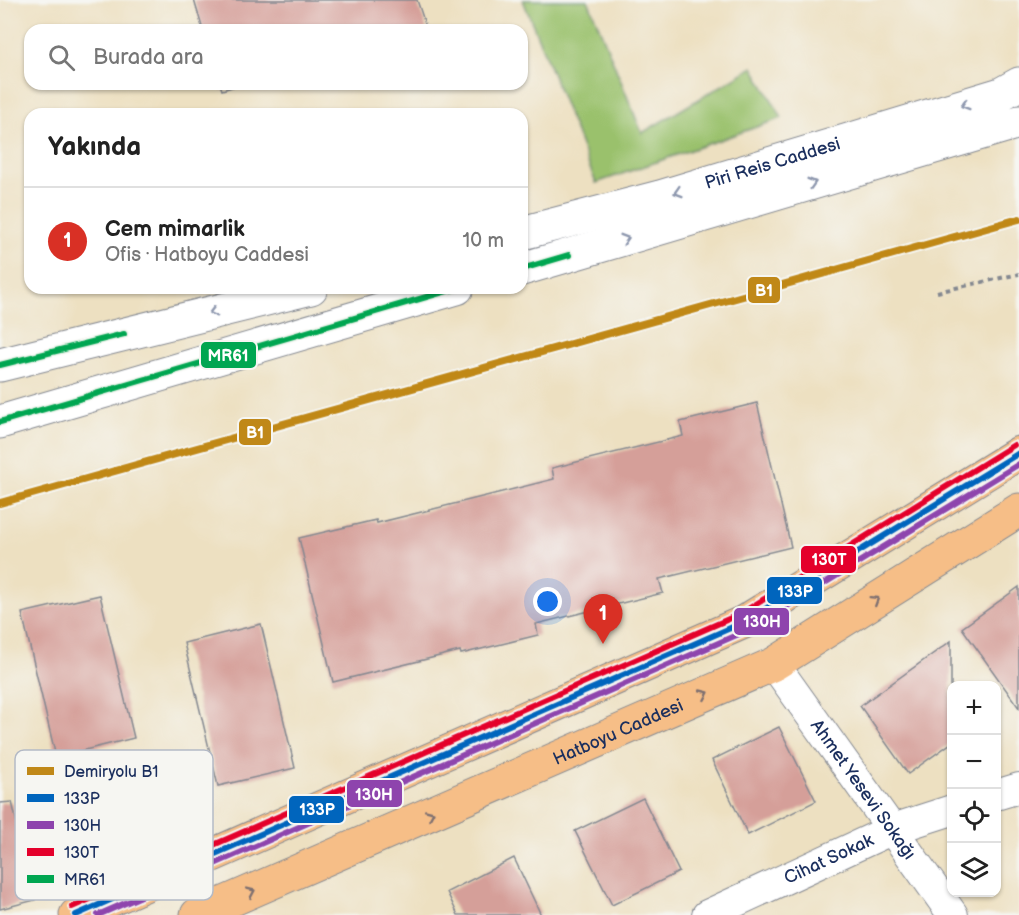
<!DOCTYPE html>
<html lang="tr">
<head>
<meta charset="utf-8">
<style>
  :root { --surface:#fff; --page:#f6f6f6; --text:#222; --muted:#767676; --line:#e0e0e0; --accent:#d93025 }
  body { margin:0; font-family:"Balsamiq Sans",sans-serif; background:var(--page); color:var(--text) }
  .controls { position:absolute; right:18px; bottom:18px; display:grid; overflow:hidden; border-radius:12px; box-shadow:0 2px 4px #0004 }
  .controls button { width:54px; height:54px; display:grid; place-items:center; padding:0; border:0; border-bottom:2px solid var(--line); background:var(--surface); color:var(--text); font:30px sans-serif }
  .you { position:absolute; left:548px; top:602px; width:21px; height:21px; margin:-15px; border:4px solid #fff; border-radius:50%; background:#1a73e8; box-shadow:0 0 0 9px #1a73e833 }
  .badge { display:grid; place-items:center; width:39px; height:39px; border-radius:50%; background:var(--accent); color:#fff; font-size:20px; font-weight:700 }
  .pin { position:absolute; translate:-50% -50px; filter:drop-shadow(0 2px 3px #0008) }
  .pin::after { content:''; position:absolute; top:32px; width:21px; height:18px; background:inherit; clip-path:polygon(0 0,100% 0,50% 100%) }
  .list { margin:0; padding:0; list-style:none }
  h2 { display:flex; justify-content:space-between; align-items:center; height:78px; margin:0; padding:0 24px; font-size:26px }
  h2 small { font-size:20px; font-weight:400; color:var(--muted) }
  .list li { display:grid; grid-template-columns:39px 1fr auto; gap:18px; align-items:center; box-sizing:border-box; height:108px; padding:0 24px; border-top:2px solid var(--line) }
  .list b { display:block; font-size:22px; white-space:nowrap }
  .list p { margin:0; font-size:20px; white-space:nowrap; color:var(--muted) }
  .list em { font-size:20px; font-style:normal; color:var(--muted) }
  .icon { flex:none; width:33px; height:33px; fill:none; stroke:currentColor; stroke-width:2; stroke-linecap:round; stroke-linejoin:round }
  .map { position:relative; flex:none; width:1019px; height:915px; overflow:hidden }
  .search { position:absolute; background:var(--surface); box-shadow:0 2px 4px #0004; left:24px; top:24px; width:504px; height:66px; display:flex; align-items:center; gap:15px; box-sizing:border-box; padding:0 21px; border-radius:18px; color:var(--muted); font-size:22px }
  .panel { position:absolute; background:var(--surface); box-shadow:0 2px 4px #0004; left:24px; top:108px; width:504px; height:186px; border-radius:18px }
  .map>svg:first-child { display:block }
  .green { fill:#9ac16c; stroke:#5a7865; stroke-width:1.5 }
  .building { fill:#d59f99 }
  .lines { fill:none; stroke-linecap:round; stroke-linejoin:round }
  .minor-casing { stroke:#848890; stroke-width:32 }
  .tertiary-casing { stroke:#848890; stroke-width:35 }
  .primary-casing { stroke:#848890; stroke-width:35 }
  .path { stroke:#848890; stroke-width:4; stroke-dasharray:4.5 4.5; stroke-linecap:butt }
  .minor { stroke:#fff; stroke-width:30 }
  .tertiary { stroke:#fff; stroke-width:33 }
  .primary { stroke:#f6be87; stroke-width:33 }
  .bus-1-casing { stroke:#f6f6f2; stroke-width:10 }
  .bus-2-casing { stroke:#f6f6f2; stroke-width:10 }
  .bus-3-casing { stroke:#f6f6f2; stroke-width:10 }
  .bus-4-casing { stroke:#f6f6f2; stroke-width:10 }
  .bus-1 { stroke:#0065bd; stroke-width:6 }
  .bus-2 { stroke:#8e44ad; stroke-width:6 }
  .bus-3 { stroke:#e4002b; stroke-width:6 }
  .bus-4 { stroke:#00a651; stroke-width:6 }
  .rail-1-casing { stroke:#f6f6f2; stroke-width:12 }
  .rail-1 { stroke:#c08818; stroke-width:8 }
  .oneway { stroke:#8d97ae }
  .oneway2 { stroke:#7e6f70 }
  .labels { text-anchor:middle; dominant-baseline:central; stroke-width:6; stroke-linejoin:round; paint-order:stroke }
  .street-label { font-size:18px; fill:#1b2f5e; stroke:#f6f6f2 }
  .key { fill:#f6f6f2; stroke:#b4bac6; stroke-width:1.5 }
  .key-label { font-size:16px; fill:#1b2f5e }
  .line-badge { stroke:#f6f6f2; stroke-width:2 }
  .badge-label { font-size:16px; text-anchor:middle; font-weight:bold; fill:#fff }
</style>
</head>
<body>
<div class="map">
<svg width="1019" height="915" viewBox="0 0 1019 915">
  <rect width="100%" height="100%" fill="#f6f6f2"/>
  <filter id="ink" filterUnits="userSpaceOnUse"><feTurbulence type="fractalNoise" baseFrequency=".0167" numOctaves="2"/><feDisplacementMap in="SourceGraphic" scale="12" xChannelSelector="R" yChannelSelector="G"/><feConvolveMatrix kernelMatrix="1 2 1 2 8 2 1 2 1" color-interpolation-filters="sRGB"/></filter>
  <filter id="wash" filterUnits="userSpaceOnUse"><feTurbulence type="fractalNoise" baseFrequency=".008" numOctaves="4" result="noise"/><feDisplacementMap in="SourceGraphic" scale="24" xChannelSelector="R" yChannelSelector="G"/><feGaussianBlur stdDeviation="1.35" result="paint"/><feColorMatrix in="noise" values="0 0 0 0 0 0 0 0 0 0 0 0 0 0 0 0 0 1.4 0 .05"/><feComposite in="paint" operator="in"/></filter>
  <g filter="url(#wash)">
    <rect width="100%" height="100%" fill="#ede0c1"/>
    <polygon class="green" points="523,0 588,0 642,133 753,67 782,118 596,183"/>
    <g id="blocks">
      <g class="building">
        <polygon points="194,0 417,0 427,30 203,30"/>
        <polygon points="220,84 242,84 222,90"/>
        <polygon points="757,403 791,547 659,579 663,593 536,624 538,635 461,654 460,651 333,682 299,538 376,520 377,523 554,479 552,468 683,436 680,422"/>
        <polygon points="1019,587 1019,708 962,628"/>
        <polygon points="100,595 134,738 56,757 22,613"/>
        <polygon points="261,624 295,768 218,786 184,643"/>
        <polygon points="951,641 951,743 908,774 860,706"/>
        <polygon points="779,727 816,801 748,835 712,760"/>
        <polygon points="643,798 679,872 612,905 575,831"/>
        <polygon points="12,802 35,900 0,909 0,803"/>
        <polygon points="514,858 541,915 458,915 447,892"/>
      </g>
    </g>
  </g>
  <g filter="url(#ink)">
    <use href="#blocks" fill-opacity="0" stroke="#848890" stroke-width="1.5"/>
    <g class="lines">
      <g class="minor-casing">
        <g id="minor">
          <path id="s1" d="M774,664L953,915"/>
          <polyline points="996,795 1019,788"/>
          <path id="s2" d="M707,915L893,829L952,810"/>
        </g>
      </g>
      <g class="tertiary-casing">
        <g id="tertiary">
          <path id="s3" d="M522,233L660,197L1001,94L1019,84"/>
          <polyline points="522,269 1019,122"/>
          <polyline points="0,365 311,288"/>
          <polyline points="0,422 457,288"/>
        </g>
      </g>
      <g class="primary-casing">
        <g id="primary">
          <polyline points="76,915 744,622 1019,453"/>
          <path id="s4" d="M197,915L774,664L1019,510"/>
        </g>
      </g>
      <polyline class="path" points="937,292 1019,274"/>
      <use href="#minor" class="minor"/>
      <use href="#tertiary" class="tertiary"/>
      <use href="#primary" class="primary"/>
      <g class="bus-1-casing">
        <polyline id="bus-1" points="76,915 744,622 1019,453"/>
      </g>
      <g class="bus-2-casing">
        <polyline id="bus-2" points="98,915 748,630 1019,464"/>
      </g>
      <g class="bus-3-casing">
        <polyline id="bus-3" points="72,907 740,614 1014,445"/>
      </g>
      <g class="bus-4-casing">
        <g id="bus-4">
          <polyline points="522,269 569,255"/>
          <polyline points="0,365 124,334"/>
          <polyline points="0,422 457,288"/>
        </g>
      </g>
      <use href="#bus-1" class="bus-1"/>
      <use href="#bus-2" class="bus-2"/>
      <use href="#bus-3" class="bus-3"/>
      <use href="#bus-4" class="bus-4"/>
      <g class="rail-1-casing">
        <polyline id="rail-1" points="0,503 1019,219"/>
      </g>
      <use href="#rail-1" class="rail-1"/>
    </g>
    <defs><path id="oneway-chevron" d="M-2-3.5L2.5 0L-2 3.5" fill="none" stroke-width="1.6" stroke-linecap="round" stroke-linejoin="round" transform="scale(1.5)"/></defs>
    <g class="oneway">
      <use href="#oneway-chevron" transform="translate(965 105) rotate(163)"/>
      <use href="#oneway-chevron" transform="translate(812 183) rotate(-17)"/>
      <use href="#oneway-chevron" transform="translate(678 192) rotate(163)"/>
      <use href="#oneway-chevron" transform="translate(625 239) rotate(-17)"/>
      <use href="#oneway-chevron" transform="translate(213 312) rotate(166)"/>
    </g>
    <g class="oneway2">
      <use href="#oneway-chevron" transform="translate(875 600) rotate(-32)"/>
      <use href="#oneway-chevron" transform="translate(705 694) rotate(-24)"/>
      <use href="#oneway-chevron" transform="translate(430 814) rotate(-24)"/>
      <use href="#oneway-chevron" transform="translate(251 892) rotate(-24)"/>
    </g>
  </g>
  <g class="labels">
    <g class="street-label">
      <text stroke="none"><textPath href="#s3" startOffset="260">Piri Reis Caddesi</textPath></text>
      <text stroke="none"><textPath href="#s4" startOffset="459">Hatboyu Caddesi</textPath></text>
      <text stroke="none"><textPath href="#s1" startOffset="154">Ahmet Yesevi Sokağı</textPath></text>
      <text stroke="none"><textPath href="#s2" startOffset="134">Cihat Sokak</textPath></text>
    </g>
  </g>
  <rect x="15" y="750" width="198" height="150" rx="9" class="key"/>
  <rect x="27" y="767" width="27" height="8" fill="#c08818"/>
  <rect x="27" y="794" width="27" height="8" fill="#0065bd"/>
  <rect x="27" y="821" width="27" height="8" fill="#8e44ad"/>
  <rect x="27" y="848" width="27" height="8" fill="#e4002b"/>
  <rect x="27" y="875" width="27" height="8" fill="#00a651"/>
  <g class="key-label">
    <text x="64" y="777">Demiryolu B1</text>
    <text x="64" y="804">133P</text>
    <text x="64" y="831">130H</text>
    <text x="64" y="858">130T</text>
    <text x="64" y="885">MR61</text>
  </g>
  <g class="line-badge">
    <rect x="747" y="276" width="34" height="28" rx="6" fill="#c08818"/>
    <rect x="200" y="341" width="57" height="28" rx="6" fill="#00a651"/>
    <rect x="238" y="418" width="34" height="28" rx="6" fill="#c08818"/>
    <rect x="800" y="545" width="57" height="29" rx="6" fill="#e4002b"/>
    <rect x="766" y="576" width="57" height="29" rx="6" fill="#0065bd"/>
    <rect x="733" y="607" width="57" height="29" rx="6" fill="#8e44ad"/>
    <rect x="346" y="779" width="57" height="29" rx="6" fill="#8e44ad"/>
    <rect x="288" y="795" width="57" height="29" rx="6" fill="#0065bd"/>
  </g>
  <g class="badge-label">
    <text x="764" y="296">B1</text>
    <text x="228" y="361">MR61</text>
    <text x="255" y="438">B1</text>
    <text x="829" y="565">130T</text>
    <text x="795" y="597">133P</text>
    <text x="762" y="627">130H</text>
    <text x="374" y="800">130H</text>
    <text x="317" y="815">133P</text>
  </g>
</svg>
<div class="controls">
<button>+</button>
<button>−</button>
<button><svg class="icon" aria-label="locate" viewBox="0 0 24 24"><circle cx="12" cy="12" r="6"/><path d="M12 2v4M12 18v4M2 12h4M18 12h4"/></svg></button>
<button><svg class="icon" aria-label="layers" viewBox="0 0 24 24"><path d="M12 4l9 5-9 5-9-5zM3 14l9 5 9-5"/></svg></button>
</div>
<div class="you"></div>
<div class="pin badge" style="left:603px;top:644px">1</div>
<div class="search"><svg class="icon" aria-label="search" viewBox="0 0 24 24"><circle cx="10" cy="10" r="6"/><path d="M15 15l6 6"/></svg>Burada ara</div>
<section class="panel">
<h2>Yakında<small></small></h2>
<ul class="list">
<li><span class="badge">1</span><div><b>Cem mimarlik</b><p>Ofis · Hatboyu Caddesi</p></div><em>10 m</em></li>
</ul>
</section>
</div>
</body>
</html>
